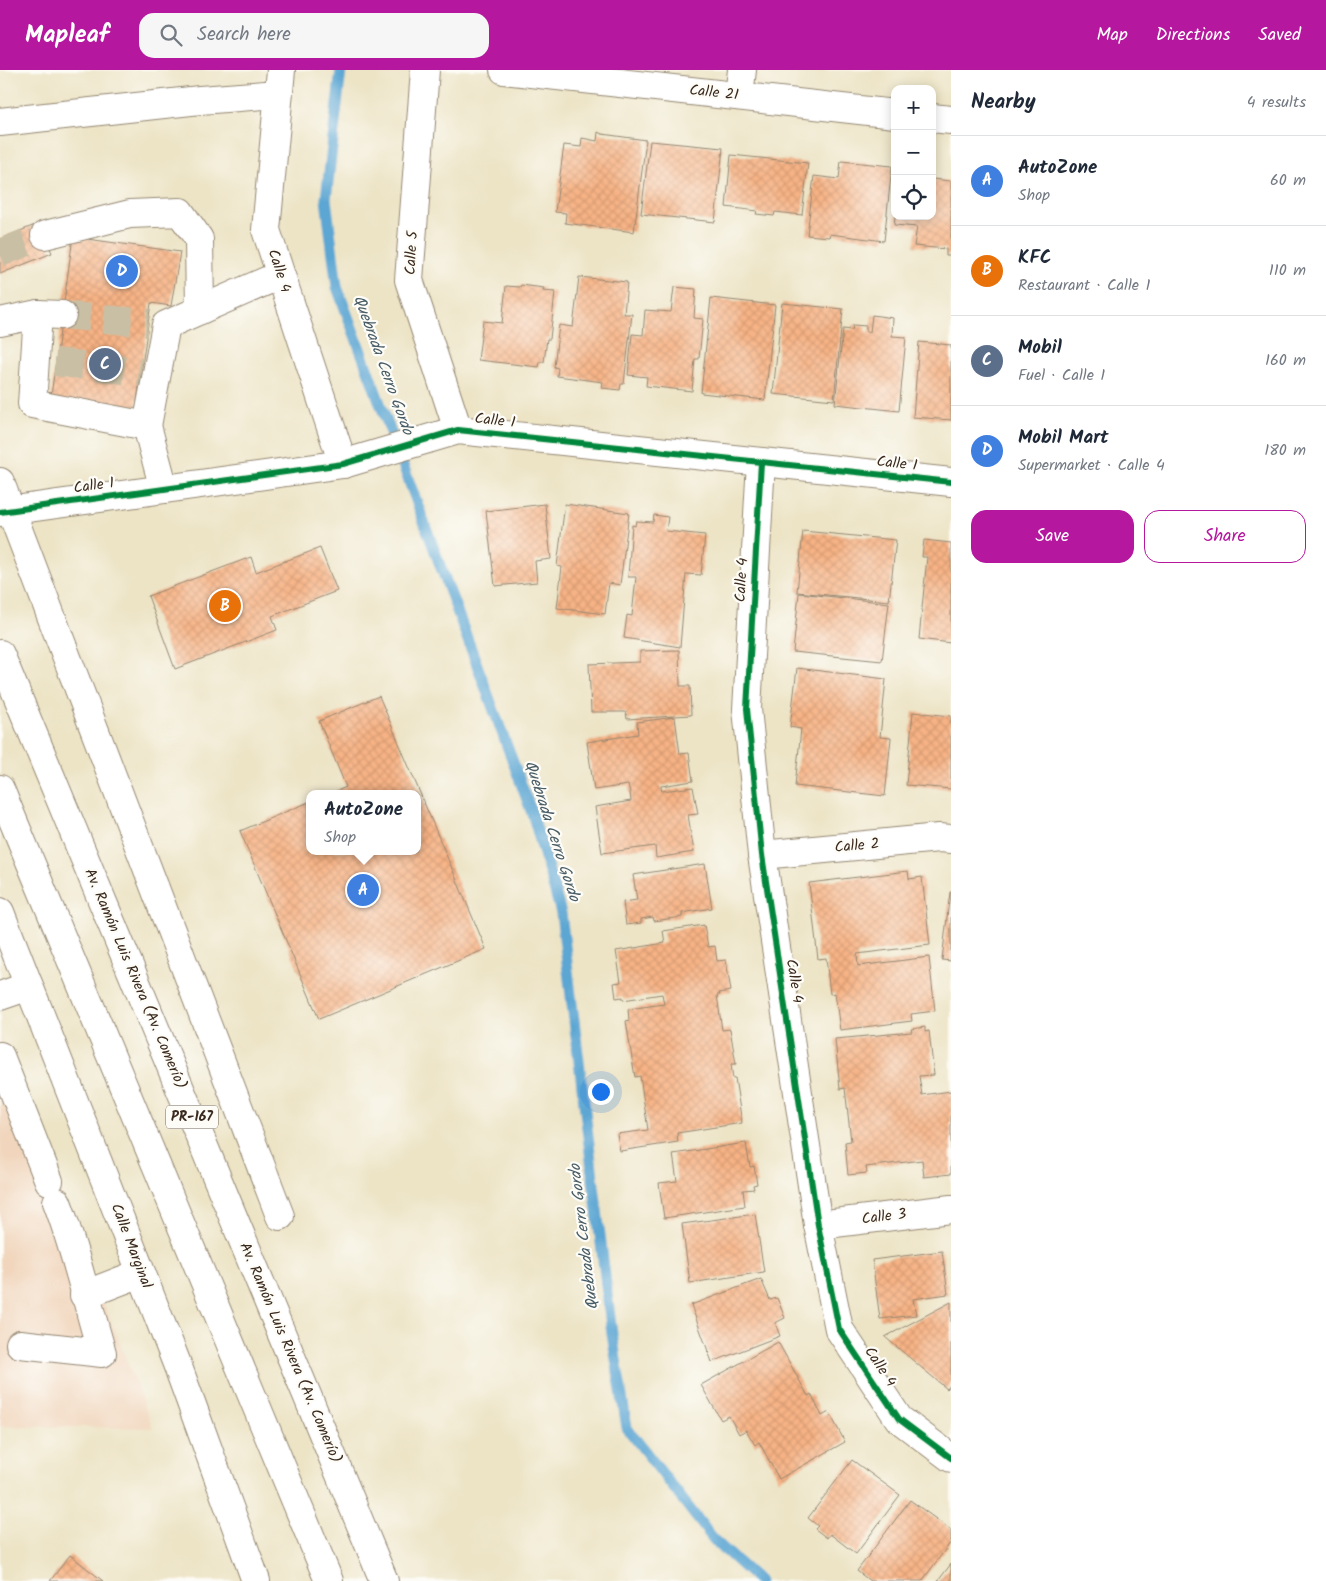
<!DOCTYPE html>
<html lang="en">
<head>
<meta charset="utf-8">
<style>
  :root { --surface:#fff; --page:#f6f6f7; --text:#1f2937; --muted:#747a83; --line:#e0e1e3; --accent:#b5179e }
  body { margin:0; font-family:Kalam,sans-serif; background:var(--page); color:var(--text) }
  .controls { position:absolute; right:15px; top:15px; display:grid; overflow:hidden; border-radius:10px; box-shadow:0 2px 12px #0003 }
  .controls button { width:45px; height:45px; display:grid; place-items:center; padding:0; border:0; border-bottom:1px solid var(--line); background:var(--surface); color:var(--text); font:25px sans-serif }
  .you { position:absolute; left:600px; top:1021px; width:18px; height:18px; margin:-12px; border:4px solid #fff; border-radius:50%; background:#1a73e8; box-shadow:0 0 0 8px #1a73e833 }
  .badge { display:grid; place-items:center; width:32px; height:32px; border-radius:50%; background:var(--accent); color:#fff; font-size:16px; font-weight:700 }
  .pin { position:absolute; translate:-50% -50%; border:2px solid #fff; box-shadow:0 1px 5px #0006 }
  .popup { position:absolute; left:306px; top:720px; width:115px; height:65px; box-sizing:border-box; display:grid; place-content:center; border-radius:10px; background:var(--surface); filter:drop-shadow(0 1px 4px #0005); font-size:16px; white-space:nowrap; color:var(--muted) }
  .popup b { font-size:19px; color:var(--text) }
  .popup::after { content:''; position:absolute; left:50%; top:100%; margin-left:-10px; border:10px solid transparent; border-top-color:var(--surface) }
  .list { margin:0; padding:0; list-style:none }
  h2 { display:flex; justify-content:space-between; align-items:center; height:65px; margin:0; padding:0 20px; font-size:21px }
  h2 small { font-size:16px; font-weight:400; color:var(--muted) }
  .list li { display:grid; grid-template-columns:32px 1fr auto; gap:15px; align-items:center; box-sizing:border-box; height:90px; padding:0 20px; border-top:1px solid var(--line) }
  .list b { display:block; font-size:19px; white-space:nowrap }
  .list p { margin:0; font-size:16px; white-space:nowrap; color:var(--muted) }
  .list em { font-size:16px; font-style:normal; color:var(--muted) }
  .actions { display:flex; gap:10px; padding:15px 20px }
  .actions a { flex:1; padding:11px 0; border:1px solid var(--accent); border-radius:15px; text-align:center; font-size:18px; color:var(--accent) }
  .actions .main { background:var(--accent); color:#fff }
  .icon { flex:none; width:28px; height:28px; fill:none; stroke:currentColor; stroke-width:2; stroke-linecap:round; stroke-linejoin:round }
  .map { position:relative; flex:none; width:951px; height:1511px; overflow:hidden }
  header { display:flex; align-items:center; gap:30px; box-sizing:border-box; height:70px; padding:0 25px; background:var(--accent); color:#fff }
  header strong { font-size:24px }
  nav { display:flex; gap:28px; margin-inline-start:auto; font-size:18px }
  .search { width:350px; height:45px; background:var(--page); display:flex; align-items:center; gap:12px; box-sizing:border-box; padding:0 18px; border-radius:15px; color:var(--muted); font-size:19px }
  main { display:flex }
  aside { flex:1; background:var(--surface) }
  .map>svg:first-child { display:block }
  .built { fill:#f1d5bc }
  .lines { fill:none; stroke-linecap:round; stroke-linejoin:round }
  .stream { stroke:#5ba6d3; stroke-width:11 }
  .building { fill:url(#building-cross-hatch) }
  .minor-tunnel { stroke:#c9bfa4; stroke-width:28; stroke-dasharray:28 14; stroke-linecap:butt }
  .minor-casing { stroke:#948772; stroke-width:30 }
  .major-casing { stroke:#948772; stroke-width:30 }
  .minor { stroke:#fff; stroke-width:28 }
  .major { stroke:#fff; stroke-width:28 }
  .cycleway-casing { stroke:#fdfcf7; stroke-width:9 }
  .cycleway { stroke:#00873e; stroke-width:6 }
  .labels { text-anchor:middle; dominant-baseline:central; stroke-width:4.5; stroke-linejoin:round; paint-order:stroke }
  .shield { fill:#fdfcf7; stroke:#75695f; stroke-width:1 }
  .shield-label { font-size:14px; font-weight:bold; fill:#3b2a1e }
  .street-label { font-size:15px; fill:#3b2a1e; stroke:#fdfcf7 }
  .water-label { font-size:16px; font-style:italic; fill:#485c66; stroke:#fdfcf7 }
</style>
</head>
<body>
<header>
<strong>Mapleaf</strong>
<div class="search"><svg class="icon" aria-label="search" viewBox="0 0 24 24"><circle cx="10" cy="10" r="6"/><path d="M15 15l6 6"/></svg>Search here</div>
<nav><a>Map</a><a>Directions</a><a>Saved</a></nav>
</header>
<main>
<div class="map">
<svg width="951" height="1511" viewBox="0 0 951 1511">
  <defs>
    <pattern id="building-cross-hatch" width="8" height="8" patternUnits="userSpaceOnUse" patternTransform="scale(1.25)"><rect width="8" height="8" fill="#f7b385"/><path d="M0 0l8 8M0 8l8-8" fill="none" stroke="#d59a72"/></pattern>
  </defs>
  <rect width="100%" height="100%" fill="#fdfcf7"/>
  <filter id="ink" filterUnits="userSpaceOnUse"><feTurbulence type="fractalNoise" baseFrequency=".02" numOctaves="2"/><feDisplacementMap in="SourceGraphic" scale="10" xChannelSelector="R" yChannelSelector="G"/><feConvolveMatrix kernelMatrix="1 2 1 2 8 2 1 2 1" color-interpolation-filters="sRGB"/></filter>
  <filter id="wash" filterUnits="userSpaceOnUse"><feTurbulence type="fractalNoise" baseFrequency=".0096" numOctaves="4" result="noise"/><feDisplacementMap in="SourceGraphic" scale="20" xChannelSelector="R" yChannelSelector="G"/><feGaussianBlur stdDeviation="1.12" result="paint"/><feColorMatrix in="noise" values="0 0 0 0 0 0 0 0 0 0 0 0 0 0 0 0 0 1.4 0 .05"/><feComposite in="paint" operator="in"/></filter>
  <g filter="url(#wash)">
    <rect width="100%" height="100%" fill="#ede4c6"/>
    <polygon class="built" points="0,968 153,1358 0,1356"/>
    <g class="lines">
      <polyline class="stream" points="341,0 326,129 337,217 533,746 561,843 612,1264 627,1358 714,1470 759,1511"/>
    </g>
    <g id="blocks">
      <g class="building">
        <polygon points="598,62 602,64 646,70 634,162 565,153 566,143 555,142 564,75 581,77 582,68 597,71"/>
        <polygon points="650,71 723,78 715,152 641,144"/>
        <polygon points="731,85 808,93 802,145 775,142 774,146 756,144 757,141 726,137"/>
        <polygon points="841,91 892,96 884,171 830,164 829,167 807,165 814,106 839,109"/>
        <polygon points="932,109 951,111 951,185 946,185 946,179 914,176 917,157 894,155 895,146 932,146"/>
        <polygon points="40,153 52,183 0,204 0,169"/>
        <polygon points="73,167 180,182 171,236 151,233 135,345 50,333"/>
        <polygon points="579,207 627,212 624,244 632,244 624,314 621,314 620,320 602,318 603,312 557,306 558,298 554,297 559,255 573,257"/>
        <polygon points="521,215 544,218 543,221 555,222 550,269 547,269 544,292 540,292 539,297 478,290 483,251 502,253 506,216 520,217"/>
        <polygon points="674,217 696,219 694,248 703,249 699,289 695,289 692,321 646,316 647,307 628,305 632,264 643,265 645,240 671,242"/>
        <polygon points="711,228 775,235 765,330 701,323"/>
        <polygon points="782,233 843,239 834,330 773,324"/>
        <polygon points="872,245 893,248 892,266 906,267 899,341 835,334 843,259 852,260 853,255 866,256 866,262 870,262"/>
        <polygon points="919,272 951,275 951,350 913,347"/>
        <polygon points="545,434 551,489 535,491 537,512 495,516 486,441"/>
        <polygon points="565,434 629,443 620,515 609,513 605,544 557,538 562,497 557,496"/>
        <polygon points="654,445 668,447 666,461 705,465 701,505 686,504 680,577 624,568 627,545 632,546 636,507 628,507 632,455 635,456 636,451 653,452"/>
        <polygon points="803,461 896,470 889,531 797,522"/>
        <polygon points="924,470 951,473 951,573 919,569 927,487 922,487"/>
        <polygon points="320,478 337,521 272,546 277,560 175,599 148,526 251,487 256,502"/>
        <polygon points="799,523 889,533 882,591 793,582"/>
        <polygon points="679,580 680,616 690,616 691,645 627,649 626,642 591,642 589,594 640,592 640,581"/>
        <polygon points="797,598 886,609 880,667 891,668 885,726 795,716 801,659 790,657"/>
        <polygon points="379,626 486,879 319,949 240,761 309,732 309,781 417,781 417,724 330,724 346,717 319,651"/>
        <polygon points="913,642 951,646 951,719 906,715"/>
        <polygon points="675,647 680,684 689,683 693,711 661,716 661,718 662,721 693,717 698,744 688,745 694,782 656,788 655,776 602,783 595,737 631,731 630,722 628,715 594,720 587,672 638,664 637,652"/>
        <polygon points="705,794 712,838 682,843 682,847 654,851 653,847 641,849 641,853 626,855 623,832 637,830 633,805"/>
        <polygon points="908,801 909,809 922,807 930,875 857,884 858,896 929,887 935,941 911,944 912,951 840,960 835,923 830,924 826,888 818,889 809,813"/>
        <polygon points="950,822 951,822 951,891 942,890"/>
        <polygon points="704,855 708,877 715,876 717,891 726,890 731,921 719,923 720,925 717,925 722,960 730,959 736,994 731,994 733,1009 735,1008 742,1053 677,1063 678,1072 620,1081 617,1064 648,1060 640,1006 635,1007 626,951 629,950 628,939 664,934 662,924 623,930 623,927 616,928 614,913 621,912 616,881 665,873 663,861"/>
        <polygon points="925,957 925,962 929,961 934,1005 919,1006 922,1025 951,1021 951,1104 924,1107 922,1090 866,1097 867,1103 848,1105 845,1072 851,1071 845,1018 840,1019 835,969 912,962 911,959"/>
        <polygon points="746,1073 750,1097 754,1096 757,1114 753,1115 754,1119 743,1120 745,1136 664,1148 659,1113 677,1111 673,1084"/>
        <polygon points="755,1144 764,1202 690,1213 682,1154"/>
        <polygon points="942,1181 948,1224 913,1229 916,1245 880,1249 872,1190"/>
        <polygon points="761,1209 770,1230 777,1228 785,1248 775,1253 780,1266 712,1292 691,1235"/>
        <polygon points="951,1232 951,1314 947,1319 885,1267"/>
        <polygon points="778,1272 808,1326 811,1324 822,1346 829,1342 845,1372 779,1409 759,1372 755,1375 746,1360 739,1364 729,1346 721,1350 701,1315"/>
        <polygon points="852,1390 900,1425 856,1484 830,1464 827,1468 815,1459 818,1456 808,1448"/>
        <polygon points="910,1430 951,1460 951,1472 922,1511 870,1511 857,1501"/>
        <polygon points="70,1485 103,1511 50,1511"/>
        <polygon points="951,1494 951,1511 938,1511"/>
      </g>
    </g>
  </g>
  <g filter="url(#ink)">
    <use href="#blocks" fill-opacity="0" stroke="#948772" stroke-width="1"/>
    <g class="lines">
      <g class="minor-tunnel">
        <polyline points="0,183 45,165"/>
        <polyline points="62,245 148,253"/>
        <polyline points="55,292 141,302"/>
      </g>
      <g class="minor-casing">
        <g id="minor">
          <polyline points="281,0 266,160 343,394"/>
          <polyline points="425,0 409,210 458,360"/>
          <polyline points="504,0 895,44"/>
          <polyline points="739,26 742,0"/>
          <polyline points="932,48 951,50"/>
          <polyline points="0,52 200,30 278,24"/>
          <polyline points="45,165 130,144 180,142 199,169 200,240"/>
          <polyline points="38,244 62,245"/>
          <polyline points="0,252 38,244 32,334 147,356 164,419"/>
          <polyline points="147,356 166,255 280,205"/>
          <polyline points="761,392 747,639 762,785 818,1155 839,1259 899,1349 951,1388"/>
          <polyline points="0,412 280,1146"/>
          <polyline points="0,442 343,394 458,360 951,412"/>
          <polyline points="762,785 939,768 951,769"/>
          <polyline points="0,842 177,1294 256,1511"/>
          <polyline points="0,926 29,916"/>
          <polyline points="0,986 49,1111"/>
          <polyline points="818,1155 951,1139"/>
          <polyline points="84,1225 141,1203"/>
          <path d="M20,1274L102,1283C87,1233 76,1181 57,1132"/>
        </g>
      </g>
      <g class="major-casing">
        <g id="major">
          <polyline points="0,584 384,1511"/>
          <polyline points="0,719 329,1511"/>
        </g>
      </g>
      <use href="#minor" class="minor"/>
      <use href="#major" class="major"/>
      <g class="cycleway-casing">
        <g id="cycleway">
          <polyline points="761,392 747,639 762,785 818,1155 839,1259 899,1349 951,1388"/>
          <polyline points="0,442 343,394 458,360 951,412"/>
        </g>
      </g>
      <use href="#cycleway" class="cycleway"/>
    </g>
  </g>
  <g class="labels">
    <rect class="shield" x="166" y="1035.5" width="52" height="23" rx="4"/>
    <g class="shield-label">
      <text x="192" y="1047">PR-167</text>
    </g>
    <g class="street-label">
      <text transform="translate(714 23) rotate(6)">Calle 21</text>
      <text transform="translate(412 183) rotate(-87)">Calle 5</text>
      <text transform="translate(279 201) rotate(72)">Calle 4</text>
      <text transform="translate(495 351) rotate(6)">Calle 1</text>
      <text transform="translate(897 394) rotate(6)">Calle 1</text>
      <text transform="translate(94 416) rotate(-8)">Calle 1</text>
      <text transform="translate(742 510) rotate(-87)">Calle 4</text>
      <text transform="translate(857 776) rotate(-5)">Calle 2</text>
      <text transform="translate(135 909) rotate(67)">Av. Ramón Luis Rivera (Av. Comerío)</text>
      <text transform="translate(794 911) rotate(81)">Calle 4</text>
      <text transform="translate(884 1147) rotate(-7)">Calle 3</text>
      <text transform="translate(131 1176) rotate(69)">Calle Marginal</text>
      <text transform="translate(290 1283) rotate(67)">Av. Ramón Luis Rivera (Av. Comerío)</text>
      <text transform="translate(880 1297) rotate(56)">Calle 4</text>
    </g>
    <g class="water-label">
      <text transform="translate(383 295) rotate(70)">Quebrada Cerro Gordo</text>
      <text transform="translate(552 761) rotate(72)">Quebrada Cerro Gordo</text>
      <text transform="translate(584 1167) rotate(-97)">Quebrada Cerro Gordo</text>
    </g>
  </g>
</svg>
<div class="controls">
<button>+</button>
<button>−</button>
<button><svg class="icon" aria-label="locate" viewBox="0 0 24 24"><circle cx="12" cy="12" r="6"/><path d="M12 2v4M12 18v4M2 12h4M18 12h4"/></svg></button>
</div>
<div class="you"></div>
<div class="pin badge" style="left:363px;top:820px;background:#3f7fe0">A</div>
<div class="popup"><b>AutoZone</b>Shop</div>
<div class="pin badge" style="left:225px;top:536px;background:#e8710a">B</div>
<div class="pin badge" style="left:105px;top:294px;background:#5c6f8a">C</div>
<div class="pin badge" style="left:122px;top:201px;background:#3f7fe0">D</div>
</div>
<aside>
<h2>Nearby<small>4 results</small></h2>
<ul class="list">
<li><span class="badge" style="background:#3f7fe0">A</span><div><b>AutoZone</b><p>Shop</p></div><em>60 m</em></li>
<li><span class="badge" style="background:#e8710a">B</span><div><b>KFC</b><p>Restaurant · Calle 1</p></div><em>110 m</em></li>
<li><span class="badge" style="background:#5c6f8a">C</span><div><b>Mobil</b><p>Fuel · Calle 1</p></div><em>160 m</em></li>
<li><span class="badge" style="background:#3f7fe0">D</span><div><b>Mobil Mart</b><p>Supermarket · Calle 4</p></div><em>180 m</em></li>
</ul>
<div class="actions"><a class="main">Save</a><a>Share</a></div>
</aside>
</main>
</body>
</html>
